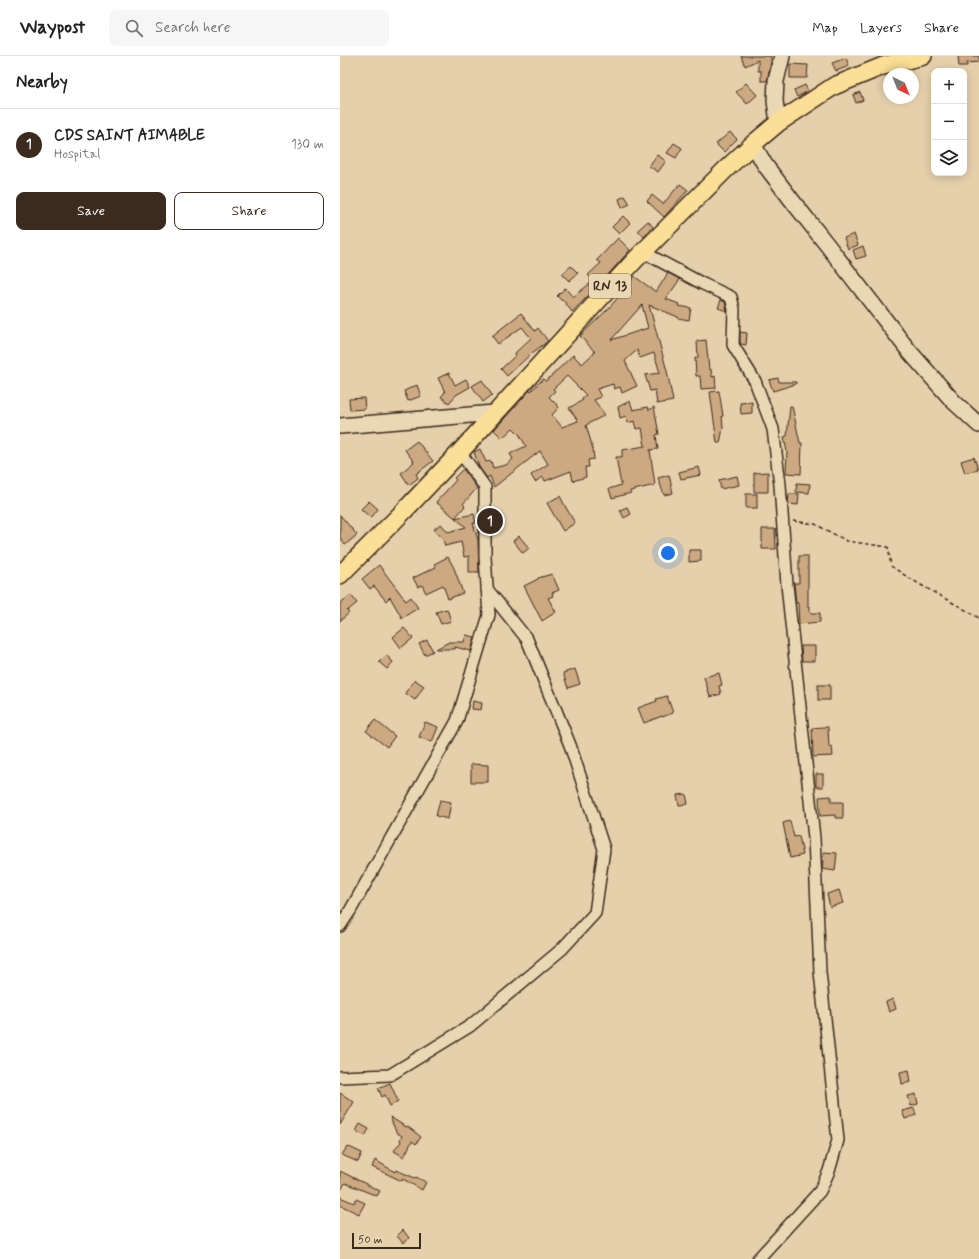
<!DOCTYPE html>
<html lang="en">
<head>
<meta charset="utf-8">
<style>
  :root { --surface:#fff; --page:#f6f6f6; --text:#222; --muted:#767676; --line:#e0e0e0; --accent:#3b2a1e }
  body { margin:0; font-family:Mynerve,sans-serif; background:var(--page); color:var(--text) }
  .controls { position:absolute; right:12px; top:12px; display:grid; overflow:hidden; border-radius:8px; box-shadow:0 2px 10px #0003 }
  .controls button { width:36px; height:36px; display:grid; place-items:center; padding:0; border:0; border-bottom:1px solid var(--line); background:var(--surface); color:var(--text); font:20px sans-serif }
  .compass { position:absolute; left:543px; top:12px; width:36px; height:36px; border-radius:50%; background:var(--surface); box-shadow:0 2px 10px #0003; rotate:137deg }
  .scale { position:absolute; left:12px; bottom:10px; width:69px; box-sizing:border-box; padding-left:4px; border:2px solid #3b2a1e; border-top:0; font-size:11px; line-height:14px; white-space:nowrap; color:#3b2a1e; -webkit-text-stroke:3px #ead8b5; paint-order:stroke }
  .you { position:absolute; left:328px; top:497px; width:14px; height:14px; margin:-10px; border:3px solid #fff; border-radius:50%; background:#1a73e8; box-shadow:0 0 0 6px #1a73e833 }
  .badge { display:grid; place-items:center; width:26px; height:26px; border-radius:50%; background:var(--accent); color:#fff; font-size:13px; font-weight:700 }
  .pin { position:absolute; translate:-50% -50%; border:2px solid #fff; box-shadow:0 1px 4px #0006 }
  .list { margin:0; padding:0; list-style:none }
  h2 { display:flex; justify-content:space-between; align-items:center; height:52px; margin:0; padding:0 16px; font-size:17px }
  h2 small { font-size:13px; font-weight:400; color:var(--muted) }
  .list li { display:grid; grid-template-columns:26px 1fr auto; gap:12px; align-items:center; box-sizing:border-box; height:72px; padding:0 16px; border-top:1px solid var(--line) }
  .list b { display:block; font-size:15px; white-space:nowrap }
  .list p { margin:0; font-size:13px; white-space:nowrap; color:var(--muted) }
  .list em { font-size:13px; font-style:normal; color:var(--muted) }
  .actions { display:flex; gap:8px; padding:12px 16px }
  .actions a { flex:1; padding:9px 0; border:1px solid var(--accent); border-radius:8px; text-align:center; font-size:14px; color:var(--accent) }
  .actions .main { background:var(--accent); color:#fff }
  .icon { flex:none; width:22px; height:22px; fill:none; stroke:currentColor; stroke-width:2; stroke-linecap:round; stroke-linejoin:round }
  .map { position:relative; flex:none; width:639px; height:1203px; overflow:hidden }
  header { display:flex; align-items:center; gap:24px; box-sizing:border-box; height:56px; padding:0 20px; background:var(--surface); border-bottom:1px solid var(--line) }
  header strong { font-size:19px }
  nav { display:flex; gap:22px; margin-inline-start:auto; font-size:14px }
  .search { width:280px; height:36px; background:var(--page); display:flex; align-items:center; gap:10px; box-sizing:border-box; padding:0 14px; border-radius:8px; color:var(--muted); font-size:15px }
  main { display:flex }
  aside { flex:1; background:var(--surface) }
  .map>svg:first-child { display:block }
  .building { fill:#cca981; stroke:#3b2a1e; fill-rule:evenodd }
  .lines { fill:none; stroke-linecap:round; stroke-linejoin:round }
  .street-casing { stroke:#3b2a1e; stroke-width:14 }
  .secondary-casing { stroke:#3b2a1e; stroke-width:18 }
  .primary-casing { stroke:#3b2a1e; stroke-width:20 }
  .path { stroke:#3b2a1e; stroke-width:1.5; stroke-dasharray:4 3; stroke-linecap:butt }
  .street { stroke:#ead8b5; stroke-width:11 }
  .secondary { stroke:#ead8b5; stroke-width:15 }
  .primary { stroke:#fbdf96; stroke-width:17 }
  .labels { text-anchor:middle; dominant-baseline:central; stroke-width:4; stroke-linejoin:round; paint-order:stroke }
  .shield { fill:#ead8b5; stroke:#705e4b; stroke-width:1 }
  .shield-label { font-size:14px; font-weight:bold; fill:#3b2a1e }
</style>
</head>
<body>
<header>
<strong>Waypost</strong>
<div class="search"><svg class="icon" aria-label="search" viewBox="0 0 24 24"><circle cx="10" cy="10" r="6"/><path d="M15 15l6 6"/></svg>Search here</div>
<nav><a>Map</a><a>Layers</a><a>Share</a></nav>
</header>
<main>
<aside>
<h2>Nearby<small></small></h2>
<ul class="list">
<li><span class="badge">1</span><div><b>CDS SAINT AIMABLE</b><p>Hospital</p></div><em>130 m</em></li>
</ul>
<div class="actions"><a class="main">Save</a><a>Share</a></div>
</aside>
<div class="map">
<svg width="639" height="1203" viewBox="0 0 639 1203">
  <rect width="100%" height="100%" fill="#e6d0ac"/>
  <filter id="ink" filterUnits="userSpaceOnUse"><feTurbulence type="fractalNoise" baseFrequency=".025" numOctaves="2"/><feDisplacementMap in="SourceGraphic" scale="8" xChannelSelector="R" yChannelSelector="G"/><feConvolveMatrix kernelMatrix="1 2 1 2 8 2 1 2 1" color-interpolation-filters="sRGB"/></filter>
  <g filter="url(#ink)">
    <g class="building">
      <polygon points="401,0 431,0 431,6 427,25 421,25 421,15 418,15 418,4 405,10"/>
      <polygon points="618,0 639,0 639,6 627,7 627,10 619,10"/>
      <polygon points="506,2 509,10 496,15 492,7"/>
      <polygon points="450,8 468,9 467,22 450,22"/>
      <polygon points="406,27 417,39 407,48 396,36"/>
      <polygon points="465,29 468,35 457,41 454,34"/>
      <polygon points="520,36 523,44 516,47 513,39"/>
      <polygon points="390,76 397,83 384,96 376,88"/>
      <polygon points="334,87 342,92 336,102 327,97"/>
      <polygon points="317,99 326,105 318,116 309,110"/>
      <polygon points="340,128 348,134 324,161 307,145 312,139 323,148"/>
      <polygon points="285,140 290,148 282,152 279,143"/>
      <polygon points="283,160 290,167 279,178 272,171"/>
      <polygon points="308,165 313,171 304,181 298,174"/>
      <polygon points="514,178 518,189 508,193 504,182"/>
      <polygon points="278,182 290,194 258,230 248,219 261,207 257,204"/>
      <polygon points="523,190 526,200 516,203 513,194"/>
      <polygon points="231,210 238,217 229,225 222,218"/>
      <path d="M328,217L340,223L326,243L339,248L338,250L351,252L349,264L338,262V261L309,249L327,315L333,345L317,348L315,334L310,335L305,319L320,317L314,297L300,302L297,294L285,305L297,330L282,337L280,331L274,333L273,328L257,333L261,341L254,344L265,359L246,369L253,393L254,403L248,404L249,411H245L246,421L233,425L231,415L205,425L203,421L195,426L191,419L208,408L200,395L154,431L150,420L147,422L139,411L134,396L140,393L146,406L151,405L153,412L166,409L173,403L170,398L186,390L179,378L173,372L162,382L154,374L190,334L191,335L203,323L206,325L233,299L242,308L255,296L240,280L268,253L288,230L294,220L316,236ZM302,249L308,272L271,284ZM227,320L246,339L242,342L243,344L229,352L238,365L222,371L212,359L219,351L209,341L215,335L213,333Z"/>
      <polygon points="252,226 256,232 232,256 223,244 222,245 217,240 225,232 233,241"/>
      <polygon points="381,244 385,246 387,255 378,252"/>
      <polygon points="181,257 195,275 198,272 208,285 192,297 167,320 161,313 176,299 175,297 191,282 182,271 158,288 152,280"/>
      <polygon points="400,276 407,277 406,289 401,288 400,287"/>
      <polygon points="366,284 369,313 371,313 372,321 375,320 376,332 361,333 360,320 356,320 355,302 358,302 357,285"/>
      <polygon points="109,317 115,329 126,323 130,331 116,339 109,347 101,341 105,336 98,322"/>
      <polygon points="438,322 439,326 456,326 456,328 433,335 429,324"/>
      <polygon points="142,324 152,339 143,346 132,330"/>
      <polygon points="77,329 81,340 68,345 64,335"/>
      <polygon points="379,335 383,360 382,360 383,372 380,387 377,387 370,336"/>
      <polygon points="24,342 25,353 10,354 9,343"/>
      <polygon points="290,345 293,354 308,351 309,354 314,351 319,378 316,379 318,393 310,394 315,429 290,435 291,437 272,442 269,433 281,429 276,401 282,401 282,394 305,390 302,372 296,373 294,365 288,367 286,360 280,362 278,351"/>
      <polygon points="412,346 412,357 401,358 400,347"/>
      <polygon points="450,350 452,350 460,387 462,387 461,418 446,417 447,396 444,381 447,380"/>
      <polygon points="77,385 93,405 76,418 78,422 69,429 61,417 74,406 65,394"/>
      <polygon points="634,401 638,413 625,417 621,405"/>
      <polygon points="359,411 361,419 341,423 339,416"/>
      <polygon points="123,413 137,432 123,448 125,450 115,462 134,458 136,467 133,467 138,484 139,516 129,516 129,500 124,501 121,486 105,490 103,483 94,473 101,468 108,476 126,471 96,446 116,424 114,422"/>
      <polygon points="428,416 428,436 414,436 414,417"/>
      <polygon points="329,419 333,437 324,439 318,422"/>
      <polygon points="397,420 399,429 381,433 379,424"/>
      <polygon points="457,427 470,428 469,437 456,436"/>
      <rect x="406" y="438" width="11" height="14"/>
      <polygon points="449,438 459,438 458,449 448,448"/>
      <polygon points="220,440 225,450 235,467 223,475 207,447"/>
      <polygon points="29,445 38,453 31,462 21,453"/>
      <polygon points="287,451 291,458 284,462 280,454"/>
      <polygon points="0,459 17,479 5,489 0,482"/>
      <polygon points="422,473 435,473 436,493 422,493"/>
      <polygon points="179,480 189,492 183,497 173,485"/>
      <polygon points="349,494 361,494 361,505 349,506"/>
      <polygon points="459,500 468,500 468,551 470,551 470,557 480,557 480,566 459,568 458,547 456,547 454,527 459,527"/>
      <polygon points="108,501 114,512 123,537 108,543 103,529 86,537 82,529 78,531 73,522 96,511 94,508"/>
      <polygon points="39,509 66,545 71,541 78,552 62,562 50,541 46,545 34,530 30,533 22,523"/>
      <polygon points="212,518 219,534 212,537 213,540 208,542 216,556 202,565 184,530 198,523 198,522"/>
      <polygon points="11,539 17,547 7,555 9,557 0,565 0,547"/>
      <polygon points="107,553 111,565 101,568 96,556"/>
      <polygon points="64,572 73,582 61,592 53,581"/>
      <polygon points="126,579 135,581 131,595 115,591 115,593 96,593 109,586 124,586"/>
      <polygon points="87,584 93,595 85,599 79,588"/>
      <polygon points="461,590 475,590 475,605 462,605"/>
      <polygon points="46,599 53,606 47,613 39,606"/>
      <polygon points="235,613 240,628 228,632 223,617"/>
      <polygon points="379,617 382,629 379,630 381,638 370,641 364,621"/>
      <polygon points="75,624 84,630 75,644 65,637"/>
      <rect x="478" y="629" width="12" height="15"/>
      <polygon points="327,640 333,657 322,661 322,660 304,667 298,652 317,645 316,643"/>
      <polygon points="133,645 142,647 141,654 132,653"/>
      <polygon points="35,664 55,680 47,691 26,675"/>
      <polygon points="85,666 98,671 92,686 79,681"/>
      <polygon points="483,671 488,671 489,691 492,690 493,700 473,701 472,672"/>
      <polygon points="131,708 148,709 148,726 131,726"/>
      <rect x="476" y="718" width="7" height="13"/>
      <polygon points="346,738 348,748 339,749 337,739"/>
      <polygon points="491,740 491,746 503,746 503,762 495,762 495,759 480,760 479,741"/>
      <polygon points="100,744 111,746 108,763 96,760"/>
      <polygon points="450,765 454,781 459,780 463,799 450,802 443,767"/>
      <polygon points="484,796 497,797 495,815 482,813"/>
      <polygon points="499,834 503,847 490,851 487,838"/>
      <polygon points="553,943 556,953 549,956 546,946"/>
      <polygon points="569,1014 571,1026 562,1028 560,1016"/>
      <polygon points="50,1027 58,1045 50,1050 45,1039 42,1041 38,1032"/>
      <polygon points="0,1037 14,1046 0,1069"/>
      <polygon points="576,1038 578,1048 571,1050 568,1040"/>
      <polygon points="574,1052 576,1059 565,1063 562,1055"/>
      <polygon points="50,1061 66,1071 67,1070 81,1081 76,1088 72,1085 64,1101 54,1095 58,1089 61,1086 60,1084 62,1080 56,1076"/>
      <polygon points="20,1068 29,1073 25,1080 16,1075"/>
      <polygon points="7,1091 8,1092 9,1091 22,1097 18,1106 2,1099"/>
      <polygon points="35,1104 55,1116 56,1114 75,1122 76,1121 86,1126 82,1134 63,1123 62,1125 32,1111"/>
      <polygon points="0,1115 40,1135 37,1140 5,1127 0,1136"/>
      <polygon points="0,1141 14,1147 16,1143 25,1147 19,1158 0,1149"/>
      <polygon points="63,1174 69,1182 63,1187 57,1180"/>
    </g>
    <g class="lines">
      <g class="street-casing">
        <g id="street">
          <polyline points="303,196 363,228 391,241 394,253 393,289 415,325 433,373 440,429 447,529 474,782 480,916 498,1084 489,1115 480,1135 418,1203"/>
          <polyline points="0,870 10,855 117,665 149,559 145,501 145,431 120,396"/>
          <polyline points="0,1021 50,1019 130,970 222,893 255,857 264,793 230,689 187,583 147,533"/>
        </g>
      </g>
      <g class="secondary-casing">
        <g id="secondary">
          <polyline points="438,67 435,45 436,25 442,0"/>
          <polyline points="413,88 425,109 454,147 488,190 569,295 613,345 639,369"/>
          <polyline points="0,370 154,357"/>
        </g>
      </g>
      <g class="primary-casing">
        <polyline id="primary" points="0,519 64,455 120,396 295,204 386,113 413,88 438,67 494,30 543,10 583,0"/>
      </g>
      <path class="path" d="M453,465L475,468L507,485L548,491L551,510C579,530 610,544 639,562"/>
      <use href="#street" class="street"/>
      <use href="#secondary" class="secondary"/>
      <use href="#primary" class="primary"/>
    </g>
  </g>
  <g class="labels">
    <rect class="shield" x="249" y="218" width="42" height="24" rx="3"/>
    <g class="shield-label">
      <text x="270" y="230">RN 13</text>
    </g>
  </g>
</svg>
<div class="controls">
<button>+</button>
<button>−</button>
<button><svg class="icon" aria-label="layers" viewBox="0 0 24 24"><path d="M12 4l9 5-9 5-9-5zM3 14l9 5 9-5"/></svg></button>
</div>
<svg class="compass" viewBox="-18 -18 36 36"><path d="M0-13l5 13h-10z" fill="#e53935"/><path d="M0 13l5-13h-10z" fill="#767676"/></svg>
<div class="scale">50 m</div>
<div class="you"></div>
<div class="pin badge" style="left:150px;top:465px">1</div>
</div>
</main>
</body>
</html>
